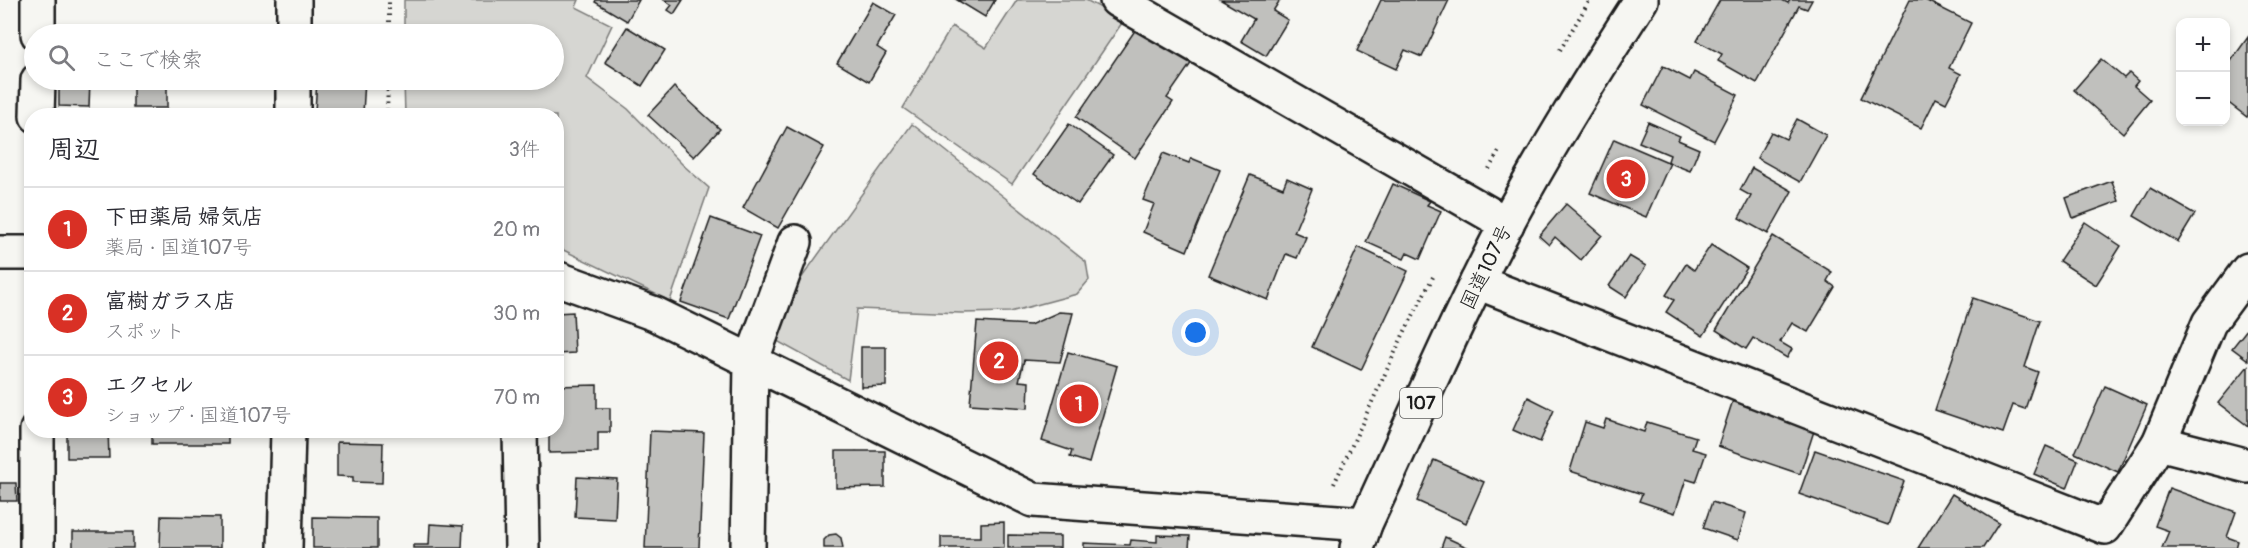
<!DOCTYPE html>
<html lang="ja">
<head>
<meta charset="utf-8">
<style>
  :root { --surface:#fff; --page:#f2f2f3; --text:#2b2b33; --muted:#7c7c81; --line:#e1e1e2; --accent:#d93025 }
  body { margin:0; font-family:Pangolin,"Klee One",sans-serif; background:var(--page); color:var(--text) }
  .controls { position:absolute; right:18px; top:18px; display:grid; overflow:hidden; border-radius:12px; box-shadow:0 3px 9px #0003 }
  .controls button { width:54px; height:54px; display:grid; place-items:center; padding:0; border:0; border-bottom:2px solid var(--line); background:var(--surface); color:var(--text); font:30px sans-serif }
  .you { position:absolute; left:1196px; top:333px; width:21px; height:21px; margin:-15px; border:4px solid #fff; border-radius:50%; background:#1a73e8; box-shadow:0 0 0 9px #1a73e833 }
  .badge { display:grid; place-items:center; width:39px; height:39px; border-radius:50%; background:var(--accent); color:#fff; font-size:20px; font-weight:700 }
  .pin { position:absolute; translate:-50% -50%; border:3px solid #fff; box-shadow:0 2px 6px #0006 }
  .list { margin:0; padding:0; list-style:none }
  h2 { display:flex; justify-content:space-between; align-items:center; height:78px; margin:0; padding:0 24px; font-size:26px }
  h2 small { font-size:20px; font-weight:400; color:var(--muted) }
  .list li { display:grid; grid-template-columns:39px 1fr auto; gap:18px; align-items:center; box-sizing:border-box; height:84px; padding:0 24px; border-top:2px solid var(--line) }
  .list b { display:block; font-size:22px; white-space:nowrap }
  .list p { margin:0; font-size:20px; white-space:nowrap; color:var(--muted) }
  .list em { font-size:20px; font-style:normal; color:var(--muted) }
  .icon { flex:none; width:33px; height:33px; fill:none; stroke:currentColor; stroke-width:2; stroke-linecap:round; stroke-linejoin:round }
  .map { position:relative; flex:none; width:2248px; height:548px; overflow:hidden }
  .search { position:absolute; background:var(--surface); box-shadow:0 3px 9px #0003; left:24px; top:24px; width:540px; height:66px; display:flex; align-items:center; gap:15px; box-sizing:border-box; padding:0 21px; border-radius:33px; color:var(--muted); font-size:22px }
  .panel { position:absolute; background:var(--surface); box-shadow:0 3px 9px #0003; left:24px; top:108px; width:540px; height:330px; border-radius:24px }
  .map>svg:first-child { display:block }
  .green { fill:#d6d6d2; stroke:#797977; stroke-width:1.5 }
  .building { fill:#c0c0bd; stroke:#1c1c1c; stroke-width:1.5 }
  .lines { fill:none; stroke-linecap:round; stroke-linejoin:round }
  .minor-casing { stroke:#1c1c1c; stroke-width:38 }
  .trunk-casing { stroke:#1c1c1c; stroke-width:38 }
  .path { stroke:#1c1c1c; stroke-width:4; stroke-dasharray:1.5 4.5; stroke-linecap:butt }
  .minor { stroke:#f6f6f2; stroke-width:33 }
  .trunk { stroke:#f6f6f2; stroke-width:33 }
  .labels { text-anchor:middle; dominant-baseline:central; stroke-width:5; stroke-linejoin:round; paint-order:stroke }
  .shield { fill:#f6f6f2; stroke:#5d5d5c; stroke-width:1.5 }
  .shield-label { font-size:18px; font-weight:bold; fill:#1c1c1c }
  .street-label { font-size:20px; fill:#1c1c1c; stroke:#f6f6f2 }
</style>
</head>
<body>
<div class="map">
<svg width="2248" height="548" viewBox="0 0 2248 548">
  <rect width="100%" height="100%" fill="#f6f6f2"/>
  <filter id="ink" filterUnits="userSpaceOnUse"><feTurbulence type="fractalNoise" baseFrequency=".0167" numOctaves="2"/><feDisplacementMap in="SourceGraphic" scale="12" xChannelSelector="R" yChannelSelector="G"/><feConvolveMatrix kernelMatrix="1 2 1 2 8 2 1 2 1" color-interpolation-filters="sRGB"/></filter>
  <g filter="url(#ink)">
    <g class="green">
      <polygon points="404,0 579,0 576,7 612,25 587,78 628,109 683,165 709,188 670,301 557,247 556,116 405,115 404,80 554,80 554,34 404,34"/>
      <polygon points="1017,0 1086,0 1124,20 1012,184 903,108 952,26 986,48"/>
      <polygon points="912,124 1086,262 1089,280 1077,294 1010,312 961,313 857,309 848,380 777,341 800,280"/>
    </g>
    <g class="building">
      <polygon points="596,0 639,0 627,21 595,2"/>
      <polygon points="664,0 683,0 674,14 668,10 672,5"/>
      <polygon points="957,0 995,0 985,17"/>
      <polygon points="1221,0 1280,0 1273,11 1288,20 1266,56 1241,41 1254,19"/>
      <polygon points="1381,0 1449,0 1422,57 1405,50 1396,69 1357,51"/>
      <polygon points="1720,0 1782,0 1788,3 1790,0 1812,0 1807,9 1799,6 1757,83 1718,61 1722,54 1697,41"/>
      <polygon points="1910,0 1925,0 1971,23 1949,68 1961,74 1946,103 1936,98 1921,128 1861,98"/>
      <polygon points="873,2 896,15 877,47 886,53 869,82 837,63"/>
      <polygon points="1138,26 1192,62 1167,98 1173,102 1135,158 1076,117"/>
      <polygon points="627,27 665,50 642,86 605,62"/>
      <polygon points="2248,37 2248,115 2247,117 2226,101 2226,68"/>
      <polygon points="2101,59 2124,78 2129,73 2138,81 2134,86 2150,100 2123,133 2074,90"/>
      <polygon points="1663,66 1690,80 1694,72 1738,95 1714,141 1643,105"/>
      <polygon points="59,80 90,80 89,107 59,106"/>
      <rect x="133" y="80" width="34" height="28"/>
      <polygon points="317,80 365,80 363,113 315,111"/>
      <polygon points="674,87 720,129 694,157 648,115"/>
      <polygon points="1797,119 1826,135 1800,182 1757,158 1771,132 1786,139"/>
      <polygon points="1648,122 1680,136 1678,140 1699,149 1690,171 1670,163 1668,161 1670,155 1639,142"/>
      <polygon points="1069,124 1113,155 1078,204 1034,174"/>
      <polygon points="787,127 824,147 778,228 743,208"/>
      <polygon points="1614,139 1670,163 1646,217 1590,193"/>
      <polygon points="1163,153 1189,163 1191,158 1220,170 1187,251 1143,232 1154,204 1143,200"/>
      <polygon points="1752,168 1792,191 1768,234 1739,218 1751,196 1740,190"/>
      <polygon points="1250,175 1283,188 1287,178 1312,189 1294,232 1306,237 1297,258 1286,254 1268,300 1208,275"/>
      <polygon points="2112,181 2119,201 2073,218 2066,198"/>
      <polygon points="1393,184 1430,201 1427,205 1441,211 1420,259 1407,253 1404,259 1366,242"/>
      <polygon points="2150,188 2195,214 2178,242 2134,216"/>
      <polygon points="1566,204 1602,235 1581,260 1555,237 1549,245 1539,236"/>
      <polygon points="711,218 760,236 729,319 681,302"/>
      <polygon points="2085,222 2121,246 2096,285 2059,261"/>
      <polygon points="1773,236 1832,272 1827,281 1835,287 1808,332 1792,323 1780,342 1792,349 1787,358 1753,338 1746,349 1716,330"/>
      <polygon points="1711,245 1747,268 1703,336 1666,312 1674,300 1666,295 1686,264 1694,270"/>
      <polygon points="1358,247 1408,271 1361,370 1312,347"/>
      <polygon points="1629,256 1646,266 1626,297 1609,286"/>
      <polygon points="1973,298 2040,321 2025,367 2038,372 2025,409 2013,405 2003,433 1935,410"/>
      <polygon points="573,312 575,353 556,354 556,313"/>
      <polygon points="1059,312 1073,313 1060,362 1024,360 1019,381 1029,382 1028,408 970,404 977,322 1030,325"/>
      <polygon points="2248,328 2248,360 2232,348"/>
      <polygon points="861,347 886,347 886,386 861,387"/>
      <polygon points="1068,352 1117,366 1089,463 1070,457 1072,451 1042,441"/>
      <polygon points="2248,366 2248,426 2218,403"/>
      <polygon points="597,385 597,408 610,408 610,432 598,432 598,452 549,453 549,430 556,430 556,386"/>
      <polygon points="2105,386 2147,405 2118,472 2075,453"/>
      <polygon points="1528,397 1554,410 1540,442 1513,430"/>
      <polygon points="1733,400 1815,428 1800,474 1718,446"/>
      <polygon points="1606,419 1644,432 1647,422 1696,437 1692,449 1706,453 1696,482 1686,479 1675,513 1639,501 1642,494 1570,471 1585,422 1603,428"/>
      <polygon points="67,430 108,430 109,458 67,458"/>
      <rect x="152" y="430" width="76" height="14"/>
      <polygon points="393,430 499,430 499,433 393,432"/>
      <polygon points="650,431 704,433 699,548 645,548"/>
      <polygon points="337,442 383,443 382,483 353,482 353,477 337,476"/>
      <polygon points="2046,446 2078,460 2067,488 2034,474"/>
      <polygon points="1815,450 1904,481 1888,525 1799,494"/>
      <polygon points="836,451 885,451 885,487 836,488"/>
      <polygon points="1434,460 1484,482 1466,523 1417,501"/>
      <polygon points="577,477 617,479 615,519 575,517"/>
      <polygon points="0,483 16,483 17,501 0,501"/>
      <polygon points="2169,488 2236,512 2227,537 2238,541 2236,548 2162,548 2169,531 2155,526"/>
      <polygon points="1952,494 1999,523 1983,548 1918,548"/>
      <polygon points="1712,502 1746,513 1738,540 1703,528"/>
      <polygon points="161,516 220,517 220,548 160,548"/>
      <polygon points="313,517 377,518 377,548 313,548"/>
      <polygon points="1004,522 1004,548 941,548 941,537 981,537 981,523"/>
      <polygon points="430,524 463,526 462,548 413,548 413,545 429,545"/>
      <rect x="73" y="532" width="60" height="16"/>
      <polygon points="836,534 841,538 843,548 824,548 824,540 829,535"/>
      <polygon points="1008,535 1060,536 1060,548 1008,548"/>
      <polygon points="1157,535 1190,536 1189,548 1084,548 1084,543 1130,545 1131,540 1157,542"/>
      <polygon points="1445,537 1469,548 1441,548"/>
    </g>
    <g class="lines">
      <g class="minor-casing">
        <g id="minor">
          <polyline points="1117,0 1507,224"/>
          <polyline points="38,34 38,0"/>
          <polyline points="294,34 294,0"/>
          <polyline points="37,116 38,80"/>
          <polyline points="293,116 293,80"/>
          <polyline points="0,253 32,253"/>
          <polyline points="556,278 655,314 1033,500 1365,524"/>
          <polyline points="1477,282 2105,527 2159,443 2209,323 2248,270"/>
          <polyline points="37,430 37,548"/>
          <polyline points="520,430 522,548"/>
          <polyline points="2159,443 2248,466"/>
          <polyline points="285,548 288,430"/>
          <polyline points="748,548 751,362 795,242"/>
        </g>
      </g>
      <g class="trunk-casing">
        <path id="trunk" d="M1357,548L1365,524C1412,424 1455,321 1507,223C1548,146 1594,73 1641,0"/>
      </g>
      <g class="path">
        <polyline points="389,34 389,0"/>
        <polyline points="1560,50 1590,0"/>
        <polyline points="387,116 388,80"/>
        <polyline points="1489,169 1500,149"/>
        <polyline points="1334,484 1403,335 1433,277"/>
      </g>
      <use href="#minor" class="minor"/>
      <use href="#trunk" class="trunk"/>
    </g>
  </g>
  <g class="labels">
    <rect class="shield" x="1400" y="388" width="42" height="30" rx="4.5"/>
    <g class="shield-label">
      <text x="1421" y="403">107</text>
    </g>
    <g class="street-label">
      <text transform="translate(1486 267) rotate(-64)">国道107号</text>
    </g>
  </g>
</svg>
<div class="controls">
<button>+</button>
<button>−</button>
</div>
<div class="you"></div>
<div class="pin badge" style="left:1079px;top:404px">1</div>
<div class="pin badge" style="left:999px;top:361px">2</div>
<div class="pin badge" style="left:1626px;top:179px">3</div>
<div class="search"><svg class="icon" aria-label="search" viewBox="0 0 24 24"><circle cx="10" cy="10" r="6"/><path d="M15 15l6 6"/></svg>ここで検索</div>
<section class="panel">
<h2>周辺<small>3件</small></h2>
<ul class="list">
<li><span class="badge">1</span><div><b>下田薬局 婦気店</b><p>薬局 · 国道107号</p></div><em>20 m</em></li>
<li><span class="badge">2</span><div><b>富樹ガラス店</b><p>スポット</p></div><em>30 m</em></li>
<li><span class="badge">3</span><div><b>エクセル</b><p>ショップ · 国道107号</p></div><em>70 m</em></li>
</ul>
</section>
</div>
</body>
</html>
